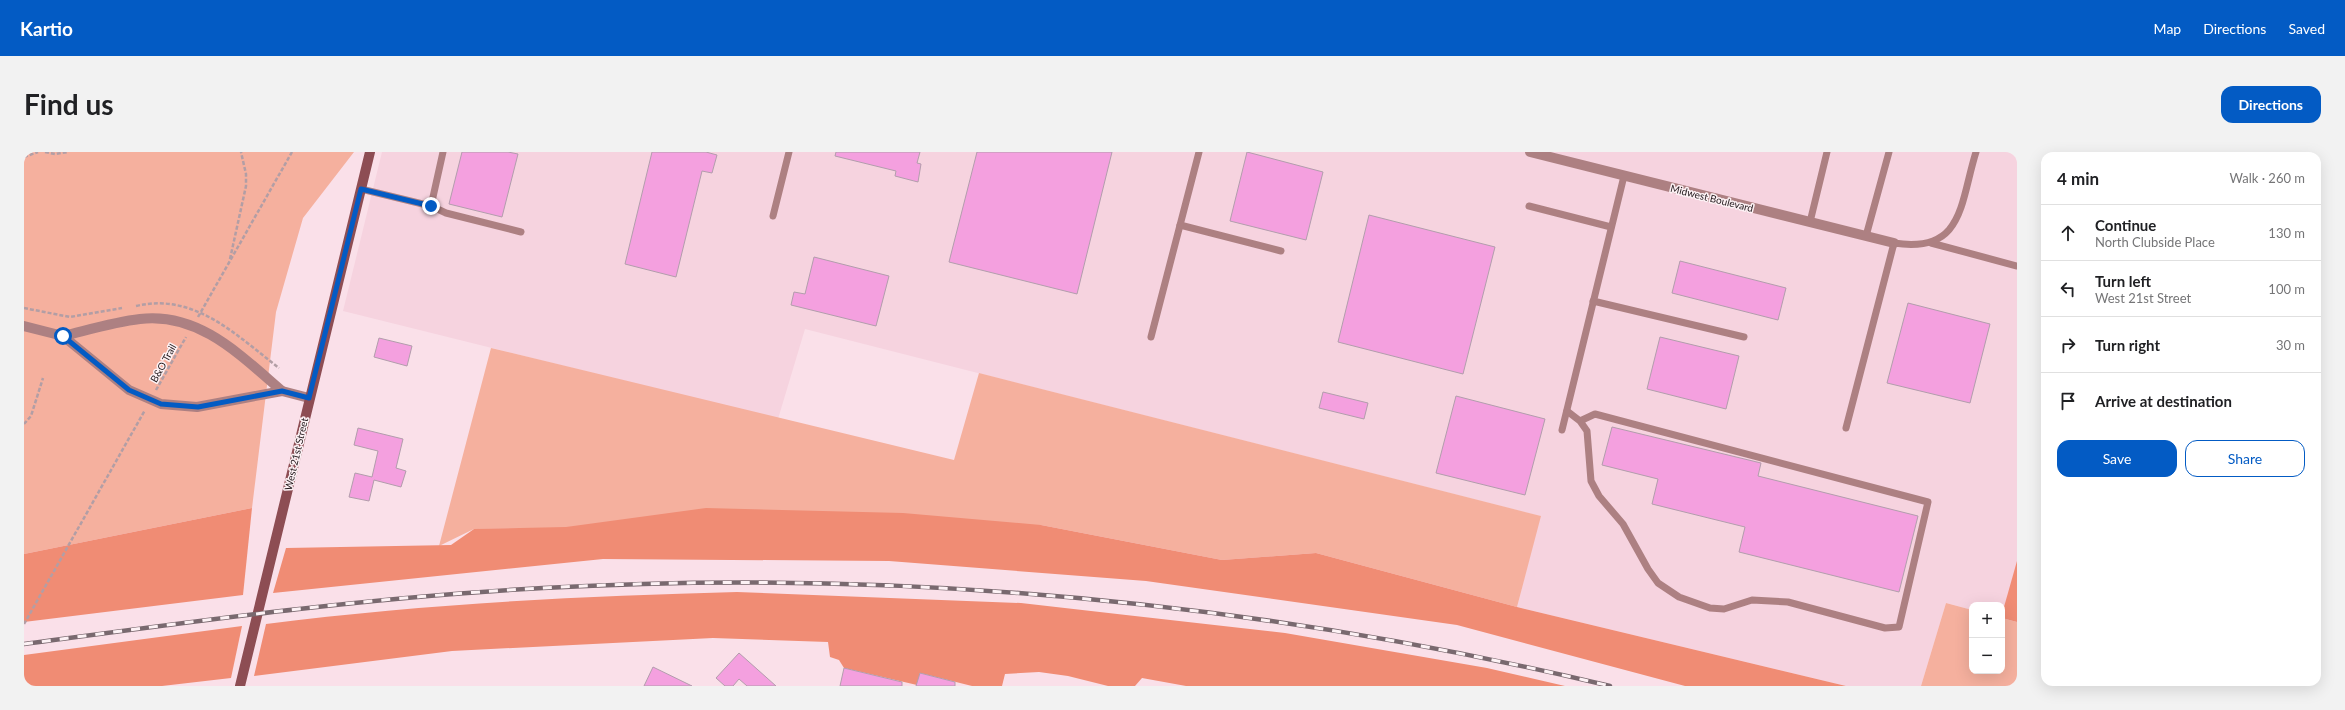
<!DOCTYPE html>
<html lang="en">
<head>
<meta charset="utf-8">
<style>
  :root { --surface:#fff; --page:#f2f2f2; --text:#202124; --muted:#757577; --line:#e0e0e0; --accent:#035bc4 }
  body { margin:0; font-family:Lato,sans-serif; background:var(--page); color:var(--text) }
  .controls { position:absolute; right:12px; bottom:12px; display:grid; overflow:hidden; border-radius:8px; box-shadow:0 4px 16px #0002 }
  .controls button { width:36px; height:36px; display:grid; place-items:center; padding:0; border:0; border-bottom:1px solid var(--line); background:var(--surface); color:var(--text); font:20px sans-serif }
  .stop { position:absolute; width:12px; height:12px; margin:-9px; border:3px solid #035bc4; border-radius:50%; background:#fff }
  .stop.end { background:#035bc4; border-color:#fff; box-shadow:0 1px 4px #0008 }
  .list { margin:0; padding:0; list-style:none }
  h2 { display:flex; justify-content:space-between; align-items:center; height:52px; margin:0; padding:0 16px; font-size:17px }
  h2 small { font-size:13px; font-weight:400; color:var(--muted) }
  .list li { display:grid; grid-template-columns:26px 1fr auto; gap:12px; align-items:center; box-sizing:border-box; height:56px; padding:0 16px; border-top:1px solid var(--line) }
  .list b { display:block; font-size:15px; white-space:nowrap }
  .list p { margin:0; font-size:13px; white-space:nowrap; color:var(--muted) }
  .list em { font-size:13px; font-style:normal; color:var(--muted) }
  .actions { display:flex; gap:8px; padding:12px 16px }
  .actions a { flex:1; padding:9px 0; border:1px solid var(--accent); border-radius:12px; text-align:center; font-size:14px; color:var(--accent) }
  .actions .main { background:var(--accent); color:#fff }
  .icon { flex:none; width:22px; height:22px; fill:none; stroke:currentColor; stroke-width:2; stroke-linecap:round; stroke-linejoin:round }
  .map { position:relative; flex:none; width:1993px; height:534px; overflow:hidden; border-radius:12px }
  header { display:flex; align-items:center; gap:24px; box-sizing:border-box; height:56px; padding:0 20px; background:var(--accent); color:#fff }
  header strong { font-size:19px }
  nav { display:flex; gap:22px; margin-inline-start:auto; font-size:14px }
  .intro { display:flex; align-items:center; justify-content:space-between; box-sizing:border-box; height:96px; padding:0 24px }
  h1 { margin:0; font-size:28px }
  .button { padding:10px 18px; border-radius:12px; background:var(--accent); color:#fff; font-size:14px; font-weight:700 }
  main { display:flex; gap:24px; padding:0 24px }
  aside { flex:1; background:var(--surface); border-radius:12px; box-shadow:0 4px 16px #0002 }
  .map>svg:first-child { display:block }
  .built { fill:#f6d3df }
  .green { fill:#f5b09e }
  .forest { fill:#f08c74 }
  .building { fill:#f4a0df; stroke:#b29dac }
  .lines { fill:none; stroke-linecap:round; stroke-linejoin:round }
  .path { stroke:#b29ea5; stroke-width:2.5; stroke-dasharray:4 2; stroke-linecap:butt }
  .lane { stroke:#ad8082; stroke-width:7 }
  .street { stroke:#ad8082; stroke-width:10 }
  .secondary { stroke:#8d4d53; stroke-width:10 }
  .rail-casing { stroke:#79696f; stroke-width:4.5 }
  .rail { stroke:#fdf2f5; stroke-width:3; stroke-dasharray:9; stroke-linecap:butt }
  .route { stroke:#035bc4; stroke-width:5 }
  .labels { text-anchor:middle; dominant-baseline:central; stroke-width:3; stroke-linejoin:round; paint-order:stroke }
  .street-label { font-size:10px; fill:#21181b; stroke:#fdf2f5 }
</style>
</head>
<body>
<header>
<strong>Kartio</strong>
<nav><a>Map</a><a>Directions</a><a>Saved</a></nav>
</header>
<div class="intro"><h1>Find us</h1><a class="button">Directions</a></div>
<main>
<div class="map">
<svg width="1993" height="534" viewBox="0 0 1993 534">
  <rect width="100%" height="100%" fill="#fae0e9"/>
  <polygon class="built" points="358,0 1993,0 1993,470 1978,466 1978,453 1948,453 1948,458 1922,451 1897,534 1822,534 1493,455 1516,364 781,177 754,267 319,159"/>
  <g class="green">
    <polygon points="0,0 330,0 279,66 252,160 228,356 0,402"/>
    <polygon points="467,196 930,308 955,221 1517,364 1493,455 1292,401 1198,408 1017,373 450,377 415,394"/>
    <polygon points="1922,451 1948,458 1948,519 1978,519 1978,466 1993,470 1993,534 1897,534"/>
  </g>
  <g class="forest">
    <polygon points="228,356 219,443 0,470 0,402"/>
    <polygon points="682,356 879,361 1017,373 1198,408 1292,401 1493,455 1822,534 1661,534 1433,473 1122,429 865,409 579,407 249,441 262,396 427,393 450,377 542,375"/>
    <polygon points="1993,409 1993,470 1978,466 1978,462"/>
    <path d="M713,440L997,451L1102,463L1261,481L1463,516L1541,534H1162L1118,526L1111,534H1084L1044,524L1015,520L981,522L978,534H948L896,521L893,533L820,516L815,508L806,505L804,490L689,486L428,499L230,524L242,472C399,452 556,444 713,440Z"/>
    <polygon points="218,474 207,526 138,534 0,534 0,503"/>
  </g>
  <g class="building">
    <polygon points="438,0 484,0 494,2 478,65 425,52"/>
    <polygon points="628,0 682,0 693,3 688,21 678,19 652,125 601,112"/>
    <polygon points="812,0 896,0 893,11 897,12 894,30 871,24 872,19 811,4"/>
    <polygon points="953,0 1088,0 1053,142 925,110"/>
    <polygon points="1223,0 1299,20 1282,88 1206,69"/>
    <polygon points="1345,63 1471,95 1439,222 1314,190"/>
    <polygon points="790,105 865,124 852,174 767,153 770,140 781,142"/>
    <polygon points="1656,109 1762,136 1754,168 1648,141"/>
    <polygon points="1884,151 1966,172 1946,251 1863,231"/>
    <polygon points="1636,185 1715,204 1702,257 1623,237"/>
    <polygon points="355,186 388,194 383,214 350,205"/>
    <polygon points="1299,240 1344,251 1340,267 1295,256"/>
    <polygon points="1432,244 1521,267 1501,343 1412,321"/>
    <polygon points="1588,275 1737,311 1734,324 1894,364 1875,440 1715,400 1721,375 1628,352 1634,327 1578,313"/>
    <polygon points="334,276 379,287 372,316 382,319 377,335 350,328 345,349 325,345 331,321 348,325 354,299 330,293"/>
    <polygon points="715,501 752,534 723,534 715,527 709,534 701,534 692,526"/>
    <polygon points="629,515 668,534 620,534"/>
    <polygon points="820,516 878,530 878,534 816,534"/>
    <polygon points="896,521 931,530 931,534 892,534"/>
  </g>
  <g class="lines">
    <g class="path">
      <polyline points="21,0 31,2 44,0"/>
      <polyline points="0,5 14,0"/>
      <polyline points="206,107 222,34 222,22 217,0"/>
      <path d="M112,154C171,140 213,184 255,216"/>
      <polyline points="0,156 46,165 98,156"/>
      <polyline points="174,165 268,0"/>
      <polyline points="132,238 162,185"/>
      <polyline points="0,272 7,264 19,226"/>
      <polyline points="0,472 121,258"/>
    </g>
    <g class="lane">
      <polyline points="337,37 407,54 419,0"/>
      <polyline points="407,54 422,61 497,80"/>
      <polyline points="1505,54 1587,75"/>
      <polyline points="749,64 765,0"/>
      <polyline points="1786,70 1803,0"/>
      <polyline points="1156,73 1257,99"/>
      <polyline points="1842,84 1865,0"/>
      <polyline points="1907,91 1993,114"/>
      <polyline points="1569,149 1720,185"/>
      <polyline points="1127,185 1175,0"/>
      <polyline points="1543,259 1556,269 1563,279 1567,329 1575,344 1599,372 1624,417 1634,431 1655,445 1686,456 1700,457 1728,448 1764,450 1861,476 1875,475 1904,350 1571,262 1556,269"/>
      <path d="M1822,276L1870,91C1940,102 1936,51 1952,0"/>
      <polyline points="1538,278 1600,24"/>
    </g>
    <g class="street">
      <polyline points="1506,0 1870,91"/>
      <polyline points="0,174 39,184 105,238 137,252 173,255 258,239 285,246"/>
      <path d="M39,184C64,178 90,170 116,167C175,160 216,203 258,239"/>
    </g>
    <polyline class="secondary" points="216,534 346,0"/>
    <g class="rail-casing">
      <path id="rail" d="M0,492C172,469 345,445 519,436C877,416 1237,451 1586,534"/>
    </g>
    <use href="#rail" class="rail"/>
  </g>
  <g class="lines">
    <polyline class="route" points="39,184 105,238 137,252 174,255 258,239 285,246 337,37 407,54"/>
  </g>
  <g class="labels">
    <g class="street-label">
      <text transform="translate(1688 46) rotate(14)">Midwest Boulevard</text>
      <text transform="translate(139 211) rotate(-61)">B&amp;O Trail</text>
      <text transform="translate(272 302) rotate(-77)">West 21st Street</text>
    </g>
  </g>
</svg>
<div class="controls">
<button>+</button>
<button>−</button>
</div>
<div class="stop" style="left:39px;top:184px"></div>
<div class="stop end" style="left:407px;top:54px"></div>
</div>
<aside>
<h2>4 min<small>Walk · 260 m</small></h2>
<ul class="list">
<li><svg class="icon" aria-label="ahead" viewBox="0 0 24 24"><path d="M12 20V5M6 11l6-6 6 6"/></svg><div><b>Continue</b><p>North Clubside Place</p></div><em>130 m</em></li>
<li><svg class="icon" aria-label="left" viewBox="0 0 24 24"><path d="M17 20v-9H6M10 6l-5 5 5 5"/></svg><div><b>Turn left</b><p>West 21st Street</p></div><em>100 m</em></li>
<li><svg class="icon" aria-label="right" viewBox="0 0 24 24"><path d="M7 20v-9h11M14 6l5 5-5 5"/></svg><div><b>Turn right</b></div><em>30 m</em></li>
<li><svg class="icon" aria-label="arrive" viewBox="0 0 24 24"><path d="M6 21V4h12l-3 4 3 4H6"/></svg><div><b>Arrive at destination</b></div></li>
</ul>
<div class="actions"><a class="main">Save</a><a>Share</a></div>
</aside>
</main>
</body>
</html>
